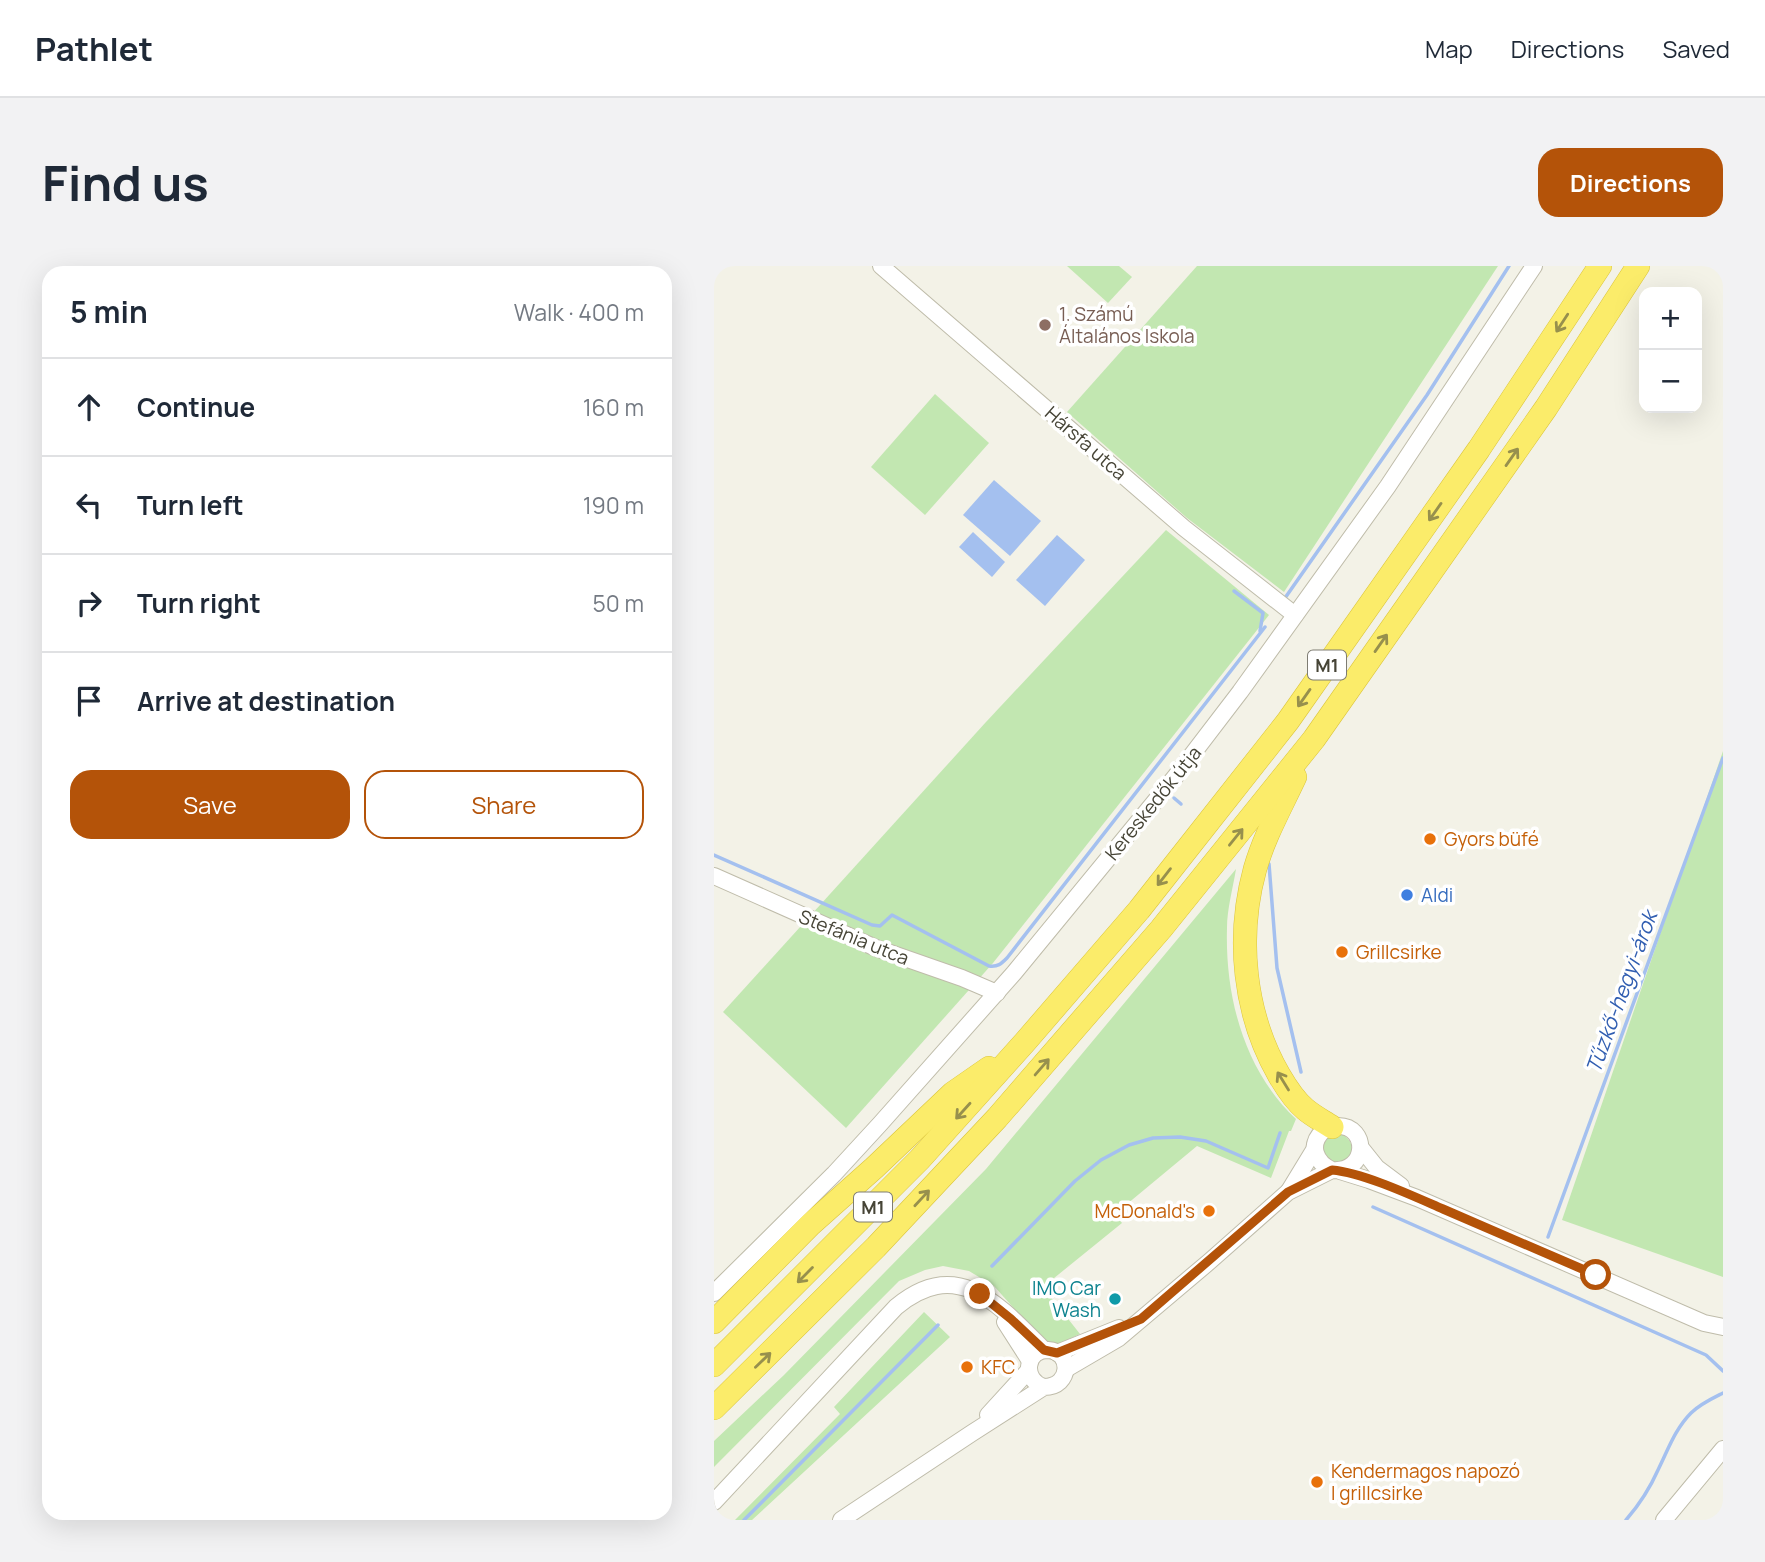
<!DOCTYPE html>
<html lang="en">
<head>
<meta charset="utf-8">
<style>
  :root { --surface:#fff; --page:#f2f2f3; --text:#1f2937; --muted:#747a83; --line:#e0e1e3; --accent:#b45309 }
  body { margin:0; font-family:Manrope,sans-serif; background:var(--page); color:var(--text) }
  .controls { position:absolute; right:21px; top:21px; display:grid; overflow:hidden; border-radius:14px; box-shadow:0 7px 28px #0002 }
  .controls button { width:63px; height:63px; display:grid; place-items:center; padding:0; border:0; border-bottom:2px solid var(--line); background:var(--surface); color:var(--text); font:35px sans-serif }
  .stop { position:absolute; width:21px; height:21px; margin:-16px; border:5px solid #b45309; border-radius:50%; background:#fff }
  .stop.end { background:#b45309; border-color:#fff; box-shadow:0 2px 7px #0008 }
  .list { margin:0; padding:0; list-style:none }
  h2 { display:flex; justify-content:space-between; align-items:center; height:91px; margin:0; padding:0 28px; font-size:30px }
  h2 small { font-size:23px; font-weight:400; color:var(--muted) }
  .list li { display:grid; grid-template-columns:46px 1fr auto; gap:21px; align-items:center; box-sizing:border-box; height:98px; padding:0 28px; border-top:2px solid var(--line) }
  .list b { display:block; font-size:26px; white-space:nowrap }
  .list em { font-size:23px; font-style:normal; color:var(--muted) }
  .actions { display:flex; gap:14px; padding:21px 28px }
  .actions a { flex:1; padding:16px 0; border:2px solid var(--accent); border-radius:21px; text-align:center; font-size:24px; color:var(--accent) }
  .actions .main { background:var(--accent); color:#fff }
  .icon { flex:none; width:38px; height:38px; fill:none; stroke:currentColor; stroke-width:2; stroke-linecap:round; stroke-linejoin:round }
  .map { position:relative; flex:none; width:1009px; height:1254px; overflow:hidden; border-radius:21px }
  header { display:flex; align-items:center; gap:42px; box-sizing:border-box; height:98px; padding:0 35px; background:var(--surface); border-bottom:2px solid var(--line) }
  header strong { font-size:33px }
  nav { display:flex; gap:38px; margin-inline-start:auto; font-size:24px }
  .intro { display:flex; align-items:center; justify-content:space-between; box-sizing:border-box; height:168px; padding:0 42px }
  h1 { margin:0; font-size:49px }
  .button { padding:18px 32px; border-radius:21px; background:var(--accent); color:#fff; font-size:24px; font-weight:700 }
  main { display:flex; gap:42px; padding:0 42px }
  aside { flex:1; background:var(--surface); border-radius:21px; box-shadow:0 7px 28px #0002 }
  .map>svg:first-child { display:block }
  .green { fill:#c2e7b1 }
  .water { fill:#a4c0ef }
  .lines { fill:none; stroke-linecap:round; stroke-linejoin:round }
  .stream { stroke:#a4c0ef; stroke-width:3.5 }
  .minor-casing { stroke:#bfbcaa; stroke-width:18 }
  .highway-casing { stroke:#dbc43a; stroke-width:24 }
  .minor { stroke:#fff; stroke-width:16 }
  .highway { stroke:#fbec6a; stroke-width:23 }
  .oneway { stroke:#97904d }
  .route { stroke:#b45309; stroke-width:9 }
  .education-dot { fill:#8d6e63; stroke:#fff; stroke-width:2.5 }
  .food-dot { fill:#e8710a; stroke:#fff; stroke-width:2.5 }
  .shop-dot { fill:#3f7fe0; stroke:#fff; stroke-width:2.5 }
  .culture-dot { fill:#0f9aa8; stroke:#fff; stroke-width:2.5 }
  .labels { text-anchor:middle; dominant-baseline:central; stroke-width:7; stroke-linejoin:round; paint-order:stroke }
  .shield { fill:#fff; stroke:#7e7c72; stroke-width:2 }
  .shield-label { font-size:18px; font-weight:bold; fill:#464436 }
  .education-label { font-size:19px; fill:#785e54; stroke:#fff; text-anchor:start }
  .street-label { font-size:19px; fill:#464436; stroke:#fff }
  .food-label { font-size:19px; fill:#c56008; stroke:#fff; text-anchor:start }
  .shop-label { font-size:19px; fill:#366cbe; stroke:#fff; text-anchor:start }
  .culture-label { font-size:19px; fill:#0d838f; stroke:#fff; text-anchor:end }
  .water-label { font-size:21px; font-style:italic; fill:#315eb1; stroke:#fff }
</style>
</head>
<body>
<header>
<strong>Pathlet</strong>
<nav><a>Map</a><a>Directions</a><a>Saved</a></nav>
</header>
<div class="intro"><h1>Find us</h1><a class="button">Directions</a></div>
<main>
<aside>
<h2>5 min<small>Walk · 400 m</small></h2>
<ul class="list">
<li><svg class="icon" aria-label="ahead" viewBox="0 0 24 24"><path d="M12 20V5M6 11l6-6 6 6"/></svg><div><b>Continue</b></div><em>160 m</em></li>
<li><svg class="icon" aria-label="left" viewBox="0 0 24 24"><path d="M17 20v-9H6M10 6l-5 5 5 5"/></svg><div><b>Turn left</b></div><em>190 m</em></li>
<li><svg class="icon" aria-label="right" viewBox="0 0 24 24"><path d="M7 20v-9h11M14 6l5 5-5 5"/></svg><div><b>Turn right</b></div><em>50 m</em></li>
<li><svg class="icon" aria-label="arrive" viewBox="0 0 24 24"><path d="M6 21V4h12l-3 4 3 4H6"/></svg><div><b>Arrive at destination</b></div></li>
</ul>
<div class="actions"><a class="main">Save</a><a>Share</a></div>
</aside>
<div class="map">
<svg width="1009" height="1254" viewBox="0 0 1009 1254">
  <rect width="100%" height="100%" fill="#f3f2e7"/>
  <g class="green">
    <polygon points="353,0 405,0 418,11 394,37"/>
    <polygon points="483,0 784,0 570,326 473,252 353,146"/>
    <polygon points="221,128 275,177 211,249 157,201"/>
    <polygon points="452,264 555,349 279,697 132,862 9,746 272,456"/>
    <polygon points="1009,485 1009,1011 848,954"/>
    <path d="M522,603C519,622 513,643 513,662C511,731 530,804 582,853L577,865H575L557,912L483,880L401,948L408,957L329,1021L366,1068L344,1078L328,1074L280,1020L255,1005L229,1000L211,1004L185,1015L0,1201V1175L70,1109L272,903Z"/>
    <circle cx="623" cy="883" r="15"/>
    <polygon points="210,1046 236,1071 38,1254 21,1254 126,1148 120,1141"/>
  </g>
  <g class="water">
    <polygon points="280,214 327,255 296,290 249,249"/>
    <polygon points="259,266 291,296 278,311 245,281"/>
    <polygon points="343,269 371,294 331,340 302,314"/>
  </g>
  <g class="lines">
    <g class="stream">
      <polyline points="520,325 549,347 546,365"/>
      <polyline points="571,332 713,129 795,0"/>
      <polyline points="460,532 467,538"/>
      <path d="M0,589L158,659L166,660L178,649L275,700C284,701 287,698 293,692L551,361"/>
      <polyline points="555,598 563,702 587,806"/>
      <polyline points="659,941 992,1089 1009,1105"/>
      <polyline points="834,971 1009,492"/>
      <polyline points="278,1000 361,915 387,894 415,879 439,872 466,871 492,875 554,902 566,867"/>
      <polyline points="30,1254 224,1059"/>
      <path d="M912,1254C925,1239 936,1222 944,1204C954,1184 961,1163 977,1147C986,1138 997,1133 1009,1127"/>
    </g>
    <g class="minor-casing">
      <g id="minor">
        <polyline points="167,0 470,262 581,349"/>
        <polyline points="0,610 162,682 248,712 283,727"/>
        <polyline points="647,882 663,902 687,920"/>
        <polyline points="626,905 655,914 703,932 990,1057 1009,1061"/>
        <polyline points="575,925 600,884 601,879"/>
        <polyline points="0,1027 120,908 166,858 300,707 461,511 526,426 674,220 820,0"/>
        <polyline points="291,1056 316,1095"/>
        <polyline points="343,1087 405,1062"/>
        <path d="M352,1103L405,1072L496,995L574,926L618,904C654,907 655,860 624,860C618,860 614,862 609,865C594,879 602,897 618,904"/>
        <polyline points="274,1149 315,1104"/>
        <path d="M0,1236L182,1041C244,989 286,1040 330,1084"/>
        <path d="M127,1254L258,1167L330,1121C358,1121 358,1085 334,1084C311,1084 308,1114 330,1121"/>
        <polyline points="950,1254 1009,1183"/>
      </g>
    </g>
    <g class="highway-casing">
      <g id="highway">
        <path d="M581,511C567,541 550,571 541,603C522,672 530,748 565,809C572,821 580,834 591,843C599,850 609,855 618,861"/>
        <polyline points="0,1056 96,959 160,902 239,827 275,802"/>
        <polyline points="0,1099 206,893 311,776 425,644 574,455 765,183 886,0"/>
        <polyline points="0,1142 162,981 283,852 447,663 600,473 832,142 924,0"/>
      </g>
    </g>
    <use href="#minor" class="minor"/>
    <use href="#highway" class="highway"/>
  </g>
  <defs><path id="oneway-shaft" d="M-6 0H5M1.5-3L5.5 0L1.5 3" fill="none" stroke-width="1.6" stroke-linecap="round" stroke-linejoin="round" transform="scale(1.75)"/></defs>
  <g class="oneway">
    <use href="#oneway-shaft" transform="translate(848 57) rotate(123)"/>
    <use href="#oneway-shaft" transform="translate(798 191) rotate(-55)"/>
    <use href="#oneway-shaft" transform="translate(721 246) rotate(125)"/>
    <use href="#oneway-shaft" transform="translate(667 377) rotate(-55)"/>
    <use href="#oneway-shaft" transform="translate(590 432) rotate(125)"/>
    <use href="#oneway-shaft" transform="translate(522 571) rotate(-51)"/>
    <use href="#oneway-shaft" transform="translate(450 611) rotate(128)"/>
    <use href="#oneway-shaft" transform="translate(328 801) rotate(-49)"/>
    <use href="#oneway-shaft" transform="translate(569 815) rotate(-122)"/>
    <use href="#oneway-shaft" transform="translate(249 845) rotate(132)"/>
    <use href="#oneway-shaft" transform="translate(208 932) rotate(-47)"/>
    <use href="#oneway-shaft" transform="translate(91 1009) rotate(135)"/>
    <use href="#oneway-shaft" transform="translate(49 1094) rotate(-44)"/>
  </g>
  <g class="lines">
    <path class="route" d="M266,1028L297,1053L330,1084L343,1087L427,1053L574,926L618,904C650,907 699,930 729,943C780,965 831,987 882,1009"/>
  </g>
  <circle class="education-dot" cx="331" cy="59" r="7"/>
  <g class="food-dot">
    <circle cx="716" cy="573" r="7"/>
    <circle cx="628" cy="686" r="7"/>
    <circle cx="495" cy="945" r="7"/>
    <circle cx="253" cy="1101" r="7"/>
    <circle cx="603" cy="1216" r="7"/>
  </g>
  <circle class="shop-dot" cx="693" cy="629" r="7"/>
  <circle class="culture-dot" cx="401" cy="1033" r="7"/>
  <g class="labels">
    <g class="shield">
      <rect x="594" y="384.5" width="38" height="29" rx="5"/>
      <rect x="140" y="926.5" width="38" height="29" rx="5"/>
    </g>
    <g class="shield-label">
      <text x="613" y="399">M1</text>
      <text x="159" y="941">M1</text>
    </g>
    <g class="education-label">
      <text x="345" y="48">1. Számú<tspan x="345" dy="22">Általános Iskola</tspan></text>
    </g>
    <g class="street-label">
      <text transform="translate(372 177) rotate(41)">Hársfa utca</text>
      <text transform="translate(439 537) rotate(-51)">Kereskedők útja</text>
      <text transform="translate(140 671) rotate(22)">Stefánia utca</text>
    </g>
    <g class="food-label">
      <text x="730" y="573">Gyors büfé</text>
      <text x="642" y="686">Grillcsirke</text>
      <text x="481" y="945" text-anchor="end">McDonald's</text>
      <text x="267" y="1101">KFC</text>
      <text x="617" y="1205">Kendermagos napozó<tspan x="617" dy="22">I grillcsirke</tspan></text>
    </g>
    <g class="shop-label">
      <text x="707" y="629">Aldi</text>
    </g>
    <g class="culture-label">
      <text x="387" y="1022">IMO Car<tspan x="387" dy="22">Wash</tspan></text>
    </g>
    <g class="water-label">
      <text transform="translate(907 726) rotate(-70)">Tűzkő-hegyi-árok</text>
    </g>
  </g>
</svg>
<div class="controls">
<button>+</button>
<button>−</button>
</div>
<div class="stop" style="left:882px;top:1009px"></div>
<div class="stop end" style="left:266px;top:1028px"></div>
</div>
</main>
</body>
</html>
